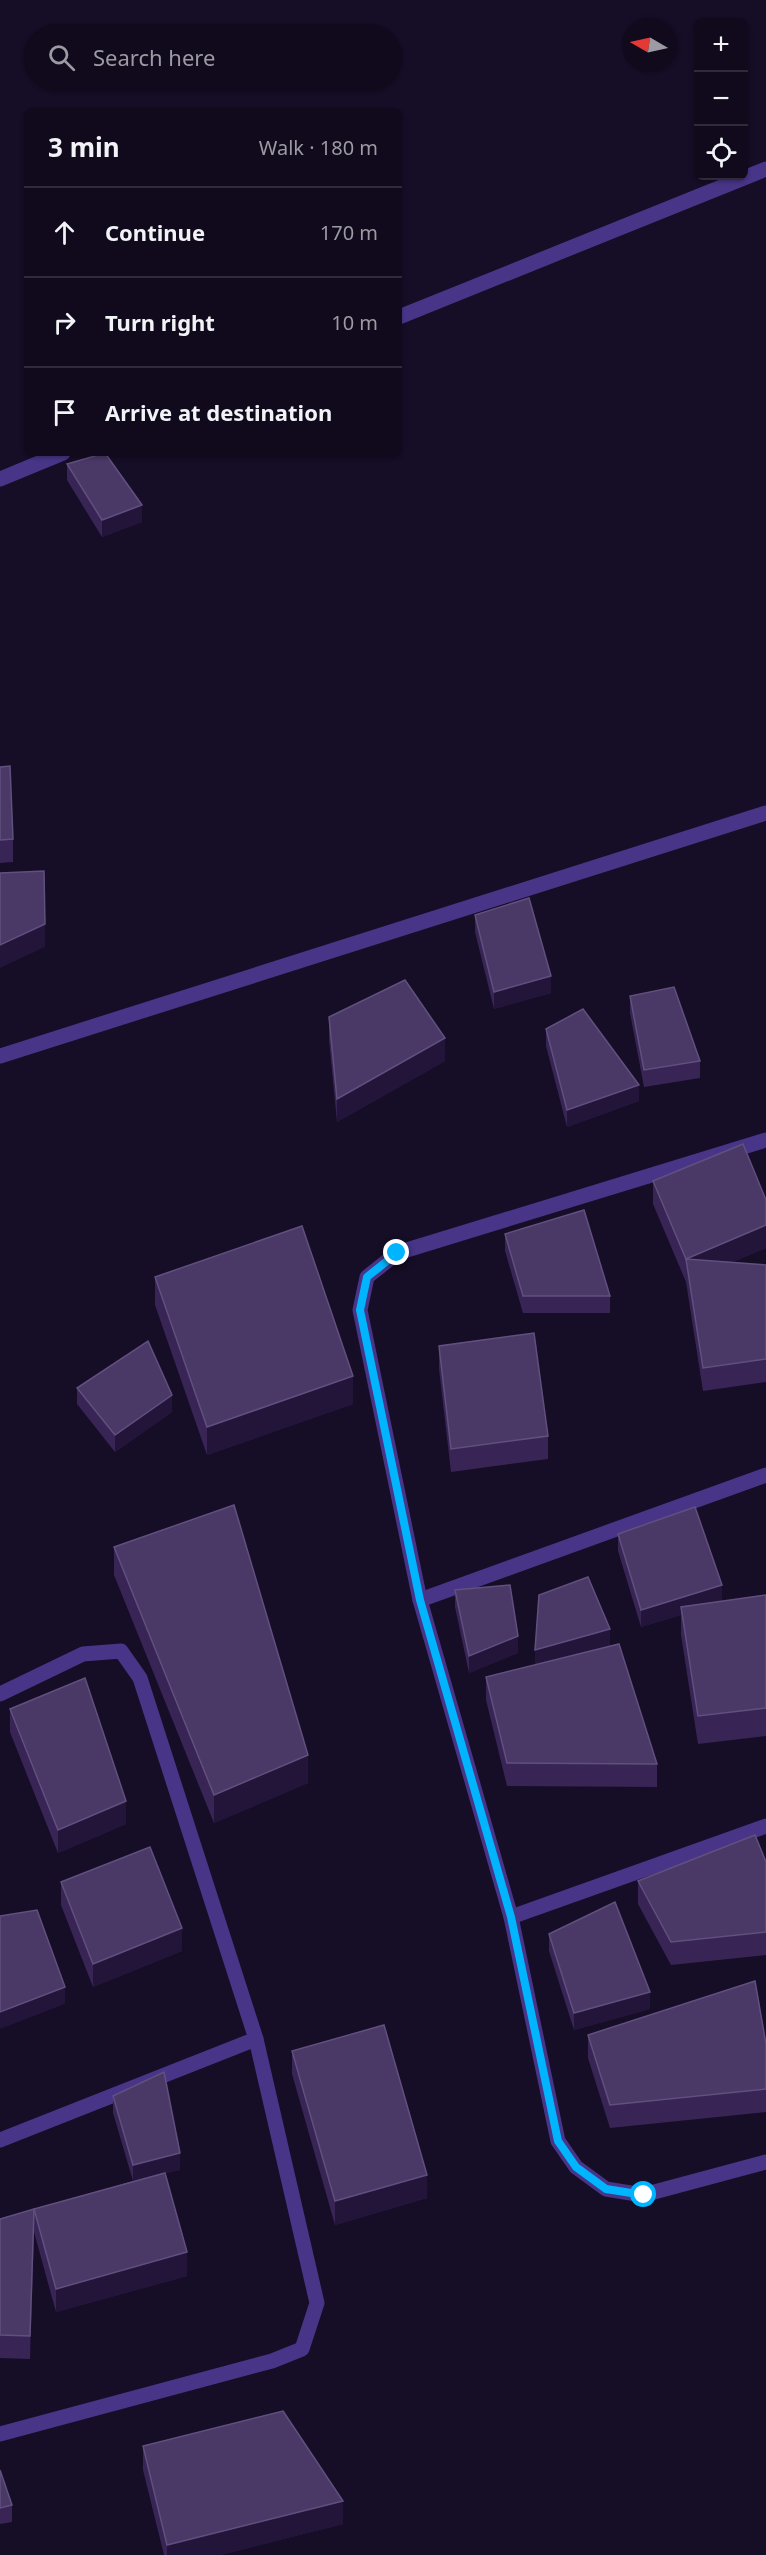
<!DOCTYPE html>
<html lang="en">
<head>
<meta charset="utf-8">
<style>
  :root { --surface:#100a1c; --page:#1e1829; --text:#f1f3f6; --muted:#9c9aa3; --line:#302b3b }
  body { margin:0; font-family:"Noto Sans",sans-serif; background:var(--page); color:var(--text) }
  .controls { position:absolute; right:18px; top:18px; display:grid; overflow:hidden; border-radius:9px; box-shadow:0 2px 4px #0004 }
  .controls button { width:54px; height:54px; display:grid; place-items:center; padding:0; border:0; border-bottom:2px solid var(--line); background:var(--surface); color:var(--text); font:30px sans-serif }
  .compass { position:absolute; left:622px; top:18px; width:54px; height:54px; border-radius:50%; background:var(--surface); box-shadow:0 2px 4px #0004; rotate:279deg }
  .stop { position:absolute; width:18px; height:18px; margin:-14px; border:4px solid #00b5fd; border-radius:50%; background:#fff }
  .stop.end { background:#00b5fd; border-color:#fff; box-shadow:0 2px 6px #0008 }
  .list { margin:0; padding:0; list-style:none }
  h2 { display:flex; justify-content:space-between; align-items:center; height:78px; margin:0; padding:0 24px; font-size:26px }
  h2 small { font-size:20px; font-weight:400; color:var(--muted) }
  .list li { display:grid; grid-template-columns:39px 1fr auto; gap:18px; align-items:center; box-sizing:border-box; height:90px; padding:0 24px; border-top:2px solid var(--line) }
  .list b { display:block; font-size:22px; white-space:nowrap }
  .list em { font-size:20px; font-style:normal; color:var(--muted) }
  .icon { flex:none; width:33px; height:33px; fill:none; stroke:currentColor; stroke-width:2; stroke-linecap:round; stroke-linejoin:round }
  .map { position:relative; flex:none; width:766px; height:2555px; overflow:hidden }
  .search { position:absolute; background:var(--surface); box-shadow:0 2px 4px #0004; left:24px; top:24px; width:378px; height:66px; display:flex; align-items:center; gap:15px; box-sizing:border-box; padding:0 21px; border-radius:33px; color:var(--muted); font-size:22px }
  .panel { position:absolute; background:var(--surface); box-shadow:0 2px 4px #0004; left:24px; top:108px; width:378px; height:348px; border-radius:9px }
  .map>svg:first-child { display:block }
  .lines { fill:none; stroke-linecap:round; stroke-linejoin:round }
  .minor { stroke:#483588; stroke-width:15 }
  .wall { fill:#382555 }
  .shaded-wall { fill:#23143a }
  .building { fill:#4a3867; stroke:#61507f; stroke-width:1.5 }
  .route { stroke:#00b5fd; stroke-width:8 }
</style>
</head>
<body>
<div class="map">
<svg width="766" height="2555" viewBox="0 0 766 2555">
  <rect width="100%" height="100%" fill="#160d26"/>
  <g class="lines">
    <g class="minor">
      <polyline points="399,317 766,169"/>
      <polyline points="0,479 63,453"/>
      <polyline points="0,1056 766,813"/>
      <polyline points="766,1140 397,1253 367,1277 360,1310 420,1600 511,1917 558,2141 576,2167 606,2189 643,2195 766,2162"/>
      <polyline points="420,1600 766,1475"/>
      <polyline points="0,1694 83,1654 121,1651 140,1678 256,2039 317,2303 302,2349 272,2361 0,2434"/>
      <polyline points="511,1917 766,1826"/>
      <polyline points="0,2140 256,2039"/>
    </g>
  </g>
  <g class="wall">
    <polygon points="67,464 142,522 102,537 67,480"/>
    <polygon points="0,767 13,839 13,862 0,863"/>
    <polygon points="475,915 551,993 494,1009 475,932"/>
    <polygon points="630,996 700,1061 700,1078 644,1087 630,1013"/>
    <polygon points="329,1017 445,1061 337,1122 329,1040"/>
    <polygon points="546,1029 639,1101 567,1127 546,1046"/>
    <polygon points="653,1181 766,1200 766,1248 733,1262 766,1265 766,1382 703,1391 686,1282 653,1204"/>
    <polygon points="505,1234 610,1296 610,1313 523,1313 505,1251"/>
    <polygon points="155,1277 353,1404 207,1455 155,1305"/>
    <polygon points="439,1346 548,1436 548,1459 451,1472 439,1369"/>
    <polygon points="77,1388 172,1412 115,1452 77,1404"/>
    <polygon points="618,1534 722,1601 766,1595 766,1736 698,1744 681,1635 681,1615 641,1627 618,1551"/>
    <polygon points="114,1547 308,1783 214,1823 114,1575"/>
    <polygon points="455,1590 518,1653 469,1673 455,1607"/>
    <polygon points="610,1646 579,1654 657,1764 657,1787 507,1786 486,1700 486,1677"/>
    <polygon points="10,1709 126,1824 58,1853 10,1732"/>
    <polygon points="766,1862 766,1955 671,1965 638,1904 638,1881"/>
    <polygon points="61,1882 182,1951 93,1987 61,1905"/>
    <polygon points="549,1934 650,2009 574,2030 549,1951"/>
    <polygon points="588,2035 766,2044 766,2112 610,2128 588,2058"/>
    <polygon points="292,2051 427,2198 335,2225 292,2074"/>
    <polygon points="113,2096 180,2170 165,2173 187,2276 56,2312 34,2232 30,2359 0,2358 0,2219 133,2181 113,2113"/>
    <polygon points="143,2446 343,2524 220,2555 164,2555 143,2470"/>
    <polygon points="0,2470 12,2505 12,2522 0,2524"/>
  </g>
  <g class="shaded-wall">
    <polygon points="142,505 142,522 102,537 102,520"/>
    <polygon points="45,924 45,947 0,968 0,945"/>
    <polygon points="551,976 551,993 494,1009 494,992"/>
    <polygon points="445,1038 445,1061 337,1122 337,1099"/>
    <polygon points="639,1085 639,1101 567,1127 567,1110"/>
    <polygon points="766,1225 766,1248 689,1281 686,1259"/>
    <polygon points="353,1376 353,1404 207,1455 207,1427"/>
    <polygon points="172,1395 172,1412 115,1452 115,1435"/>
    <polygon points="722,1585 722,1602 681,1607 681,1615 641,1627 641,1610"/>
    <polygon points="610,1629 610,1646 535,1667 535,1650"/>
    <polygon points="518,1636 518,1653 469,1673 469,1656"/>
    <polygon points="308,1755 308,1783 214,1823 214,1795"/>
    <polygon points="126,1801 126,1824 58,1853 58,1830"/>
    <polygon points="182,1928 182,1951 93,1987 93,1964"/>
    <polygon points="65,1987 65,2004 0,2029 0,2012"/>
    <polygon points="650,1992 650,2009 574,2030 574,2013"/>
    <polygon points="180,2153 180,2170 133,2181 133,2165"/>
    <polygon points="427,2175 427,2198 335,2225 335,2201"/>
    <polygon points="34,2209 34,2232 30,2359 30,2336"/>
    <polygon points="187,2252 187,2276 56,2312 56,2289"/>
    <polygon points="343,2501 343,2524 220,2555 167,2555 167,2545"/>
  </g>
  <g class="building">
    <polygon points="105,453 142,505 102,520 67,464"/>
    <polygon points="10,766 13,839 0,840 0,767"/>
    <polygon points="44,871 45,924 0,945 0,873"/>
    <polygon points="529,898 551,976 494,992 475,915"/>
    <polygon points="405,980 445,1038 337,1099 329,1017"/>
    <polygon points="674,987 700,1061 644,1070 630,996"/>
    <polygon points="583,1009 639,1085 567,1110 546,1029"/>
    <polygon points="743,1144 766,1200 766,1225 686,1259 653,1181"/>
    <polygon points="584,1210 610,1296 523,1296 505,1234"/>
    <polygon points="302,1226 353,1376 207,1427 155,1277"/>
    <polygon points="686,1259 766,1265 766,1359 703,1368"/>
    <polygon points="534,1333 548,1436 451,1449 439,1346"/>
    <polygon points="148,1341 172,1395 115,1435 77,1388"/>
    <polygon points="234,1505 308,1755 214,1795 114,1547"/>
    <polygon points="695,1507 722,1585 641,1610 618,1534"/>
    <polygon points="588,1577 610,1629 535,1650 539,1595"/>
    <polygon points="510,1585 518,1636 469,1656 455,1590"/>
    <polygon points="766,1595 766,1708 698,1716 681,1607"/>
    <polygon points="619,1644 657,1764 507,1763 486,1677"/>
    <polygon points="85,1678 126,1801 58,1830 10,1709"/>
    <polygon points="755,1835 766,1862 766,1932 671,1942 638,1881"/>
    <polygon points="150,1847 182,1928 93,1964 61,1882"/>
    <polygon points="615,1902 650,1992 574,2013 549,1934"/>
    <polygon points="37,1910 65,1987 0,2012 0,1916"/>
    <polygon points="755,1981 766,2044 766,2089 610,2105 588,2035"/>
    <polygon points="384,2025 427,2175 335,2201 292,2051"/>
    <polygon points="164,2072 180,2153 133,2165 113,2096"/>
    <polygon points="165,2173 187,2252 56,2289 34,2209"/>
    <polygon points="34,2209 30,2336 0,2335 0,2219"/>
    <polygon points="283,2411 343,2501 167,2545 143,2446"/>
    <polygon points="0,2470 12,2505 0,2508"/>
  </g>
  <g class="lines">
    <polyline class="route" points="397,1253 367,1277 360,1310 420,1600 511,1917 558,2141 576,2167 606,2189 644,2195"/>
  </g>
</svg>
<div class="controls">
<button>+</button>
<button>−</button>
<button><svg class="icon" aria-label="locate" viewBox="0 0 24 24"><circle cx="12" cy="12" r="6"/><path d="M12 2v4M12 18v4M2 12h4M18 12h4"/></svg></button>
</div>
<svg class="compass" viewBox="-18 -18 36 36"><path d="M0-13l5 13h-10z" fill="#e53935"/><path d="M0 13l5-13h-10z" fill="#9c9aa3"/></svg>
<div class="stop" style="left:644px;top:2195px"></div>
<div class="stop end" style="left:397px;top:1253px"></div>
<div class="search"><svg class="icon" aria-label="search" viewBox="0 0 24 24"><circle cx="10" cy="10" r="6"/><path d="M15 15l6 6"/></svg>Search here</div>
<section class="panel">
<h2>3 min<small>Walk · 180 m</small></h2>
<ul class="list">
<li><svg class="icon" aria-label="ahead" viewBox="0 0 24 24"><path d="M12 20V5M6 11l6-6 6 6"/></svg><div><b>Continue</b></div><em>170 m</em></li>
<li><svg class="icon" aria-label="right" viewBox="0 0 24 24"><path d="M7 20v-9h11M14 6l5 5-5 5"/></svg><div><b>Turn right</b></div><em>10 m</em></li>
<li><svg class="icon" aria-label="arrive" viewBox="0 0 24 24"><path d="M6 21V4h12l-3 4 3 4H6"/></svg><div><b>Arrive at destination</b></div></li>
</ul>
</section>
</div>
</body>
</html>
